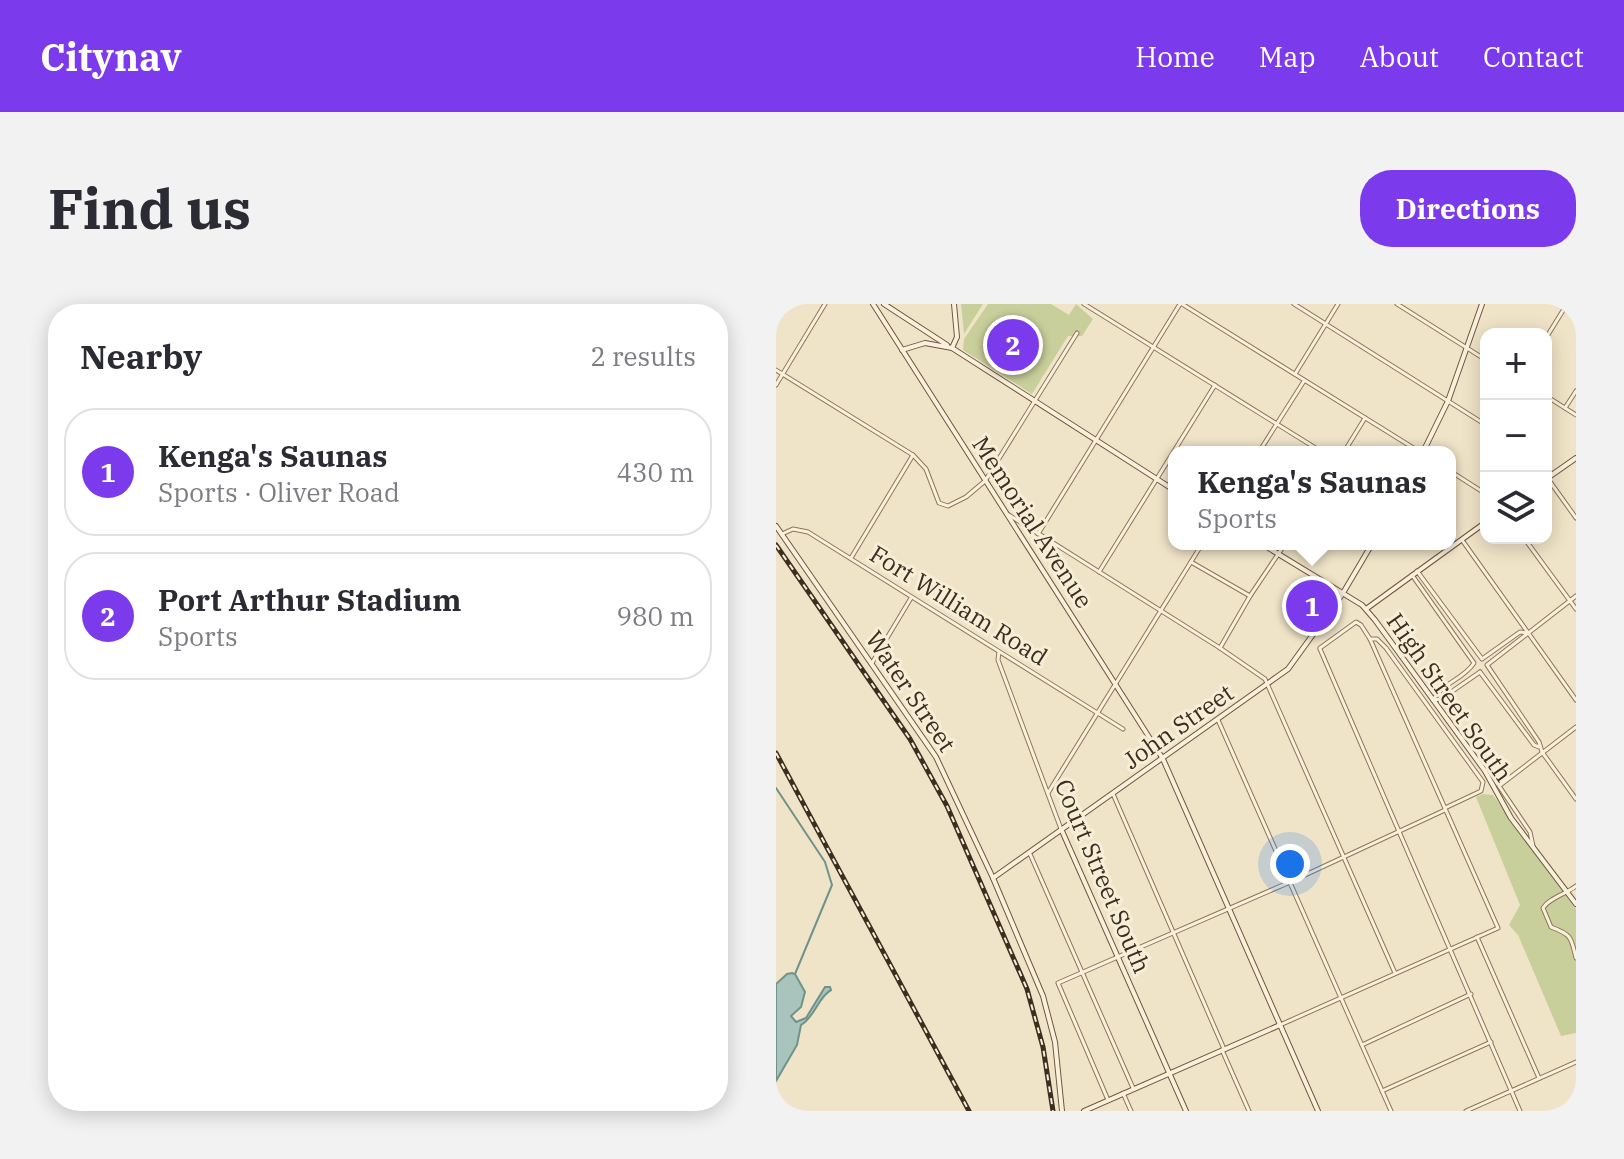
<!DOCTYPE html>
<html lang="en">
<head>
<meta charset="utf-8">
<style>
  :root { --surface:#fff; --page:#f2f2f3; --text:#2b2b33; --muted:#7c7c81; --line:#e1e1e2; --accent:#7c3aed }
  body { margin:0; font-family:"IBM Plex Serif",serif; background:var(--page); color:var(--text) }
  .controls { position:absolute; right:24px; top:24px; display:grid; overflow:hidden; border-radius:16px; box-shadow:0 4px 20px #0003 }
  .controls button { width:72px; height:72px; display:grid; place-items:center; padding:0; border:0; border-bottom:2px solid var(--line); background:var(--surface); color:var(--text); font:40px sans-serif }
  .you { position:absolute; left:514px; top:560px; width:28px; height:28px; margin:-20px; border:6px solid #fff; border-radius:50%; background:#1a73e8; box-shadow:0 0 0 12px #1a73e833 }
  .badge { display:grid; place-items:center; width:52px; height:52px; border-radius:50%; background:var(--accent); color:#fff; font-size:26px; font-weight:700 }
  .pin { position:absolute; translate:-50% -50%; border:4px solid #fff; box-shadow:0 2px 8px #0006 }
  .popup { position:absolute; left:392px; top:142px; width:288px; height:104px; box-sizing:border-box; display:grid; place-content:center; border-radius:16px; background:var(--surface); filter:drop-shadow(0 2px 6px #0005); font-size:26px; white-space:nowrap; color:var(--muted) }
  .popup b { font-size:30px; color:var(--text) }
  .popup::after { content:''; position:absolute; left:50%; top:100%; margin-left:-16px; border:16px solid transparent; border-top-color:var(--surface) }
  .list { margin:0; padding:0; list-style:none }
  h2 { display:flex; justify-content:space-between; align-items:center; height:104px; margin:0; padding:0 32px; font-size:34px }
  h2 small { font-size:26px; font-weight:400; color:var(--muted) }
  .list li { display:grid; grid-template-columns:52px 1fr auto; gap:24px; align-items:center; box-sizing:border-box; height:128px; margin:0 16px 16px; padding:0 16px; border:2px solid var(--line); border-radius:32px }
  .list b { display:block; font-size:30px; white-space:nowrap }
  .list p { margin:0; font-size:26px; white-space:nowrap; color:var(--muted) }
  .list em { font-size:26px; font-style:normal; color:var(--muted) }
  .icon { flex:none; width:44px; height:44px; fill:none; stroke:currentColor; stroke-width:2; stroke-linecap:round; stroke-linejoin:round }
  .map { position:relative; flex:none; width:800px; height:807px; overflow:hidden; border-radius:32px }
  header { display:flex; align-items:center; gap:48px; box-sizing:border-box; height:112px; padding:0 40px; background:var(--accent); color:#fff }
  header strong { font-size:38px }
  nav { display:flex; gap:44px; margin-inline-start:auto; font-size:28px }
  .intro { display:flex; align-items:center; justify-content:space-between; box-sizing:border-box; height:192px; padding:0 48px }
  h1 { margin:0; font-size:56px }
  .button { padding:20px 36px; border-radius:32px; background:var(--accent); color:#fff; font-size:28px; font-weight:700 }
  main { display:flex; gap:48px; padding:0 48px }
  aside { flex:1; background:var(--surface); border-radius:32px; box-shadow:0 4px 20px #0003 }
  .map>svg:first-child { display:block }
  .park { fill:#c9cf9b }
  .water { fill:#a9c4bc; stroke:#6f938a; stroke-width:2 }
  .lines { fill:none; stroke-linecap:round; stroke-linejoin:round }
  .stream { stroke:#6f938a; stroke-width:2 }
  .street-casing { stroke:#8d765c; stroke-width:5 }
  .secondary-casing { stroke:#6f573f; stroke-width:6 }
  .street { stroke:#faf1dc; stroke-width:3 }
  .secondary { stroke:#faf1dc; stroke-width:4 }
  .rail-casing { stroke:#3d2e20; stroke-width:5 }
  .rail { stroke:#f7eed8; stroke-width:2; stroke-dasharray:6; stroke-linecap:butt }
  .labels { text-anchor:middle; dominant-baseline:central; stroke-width:6; stroke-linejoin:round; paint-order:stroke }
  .street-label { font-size:24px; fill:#3d2e20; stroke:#f7eed8 }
</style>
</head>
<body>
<header>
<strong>Citynav</strong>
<nav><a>Home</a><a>Map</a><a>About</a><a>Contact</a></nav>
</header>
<div class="intro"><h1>Find us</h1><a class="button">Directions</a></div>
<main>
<aside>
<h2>Nearby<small>2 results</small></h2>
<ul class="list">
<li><span class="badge">1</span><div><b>Kenga's Saunas</b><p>Sports · Oliver Road</p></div><em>430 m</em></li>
<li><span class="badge">2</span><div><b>Port Arthur Stadium</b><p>Sports</p></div><em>980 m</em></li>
</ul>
</aside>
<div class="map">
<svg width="800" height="807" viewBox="0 0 800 807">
  <rect width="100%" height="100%" fill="#f0e4c8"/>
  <g class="park">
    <polygon points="185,0 207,0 188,30"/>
    <polygon points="212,0 275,0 293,11 300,0 317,15 306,32 292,32 256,90 187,46 188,35"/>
    <polygon points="707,490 717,491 800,605 800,729 785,732 742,631 733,621 744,601 700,493"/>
  </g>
  <path class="water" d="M16,669L19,670L29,688L25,703L15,712L20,718L30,714L49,683H54L55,686C42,693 39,713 25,721L21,741L0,777V680L11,670Z"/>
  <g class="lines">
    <polyline class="stream" points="0,484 49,558 56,581 19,670"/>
    <g class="street-casing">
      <g id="street">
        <polyline points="308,0 546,148"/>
        <polyline points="406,0 644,148"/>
        <polyline points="518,0 710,121"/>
        <polyline points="621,0 710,56"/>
        <polyline points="770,34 791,0"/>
        <polyline points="0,66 137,151 150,165 163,199 172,202 190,193 209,177 301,29"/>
        <polyline points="519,70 562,0"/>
        <polyline points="0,81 49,0"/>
        <polyline points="770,92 800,111"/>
        <polyline points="789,104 800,87"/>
        <polyline points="483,148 528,77"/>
        <polyline points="568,148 589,114"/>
        <polyline points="674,167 710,190"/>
        <polyline points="770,172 800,214"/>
        <polyline points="233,211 444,344 489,375 619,669"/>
        <polyline points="6,230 17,225 32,228 347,425"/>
        <polyline points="262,230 404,0"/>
        <polyline points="748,234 800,305"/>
        <polyline points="686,236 800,396"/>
        <polyline points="75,254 137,151"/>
        <polyline points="415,258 474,292"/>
        <polyline points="641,267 706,355 744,328 751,329"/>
        <polyline points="323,268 439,81"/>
        <path d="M636,271L698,359C688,375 666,379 657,396"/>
        <polyline points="800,292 711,361 763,438 766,448 800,495"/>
        <polyline points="594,335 601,335 610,344 707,478 705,487 669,504"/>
        <polyline points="444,344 474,292 509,240"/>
        <polyline points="544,345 744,807"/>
        <polyline points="223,348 222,356 285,525"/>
        <polyline points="96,359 135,294"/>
        <polyline points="704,368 758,441 763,443"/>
        <polyline points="657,396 665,395 704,368"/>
        <polyline points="442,416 615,807"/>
        <polyline points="272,489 426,240"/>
        <polyline points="337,490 448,745"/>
        <polyline points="757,542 754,528 723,482 800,423"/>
        <polyline points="254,550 357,784"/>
        <path d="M800,582C790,590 773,594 767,604L775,623C796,631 795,633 800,654"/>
        <polyline points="701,633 763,774"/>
        <polyline points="504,721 722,624 594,335 585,321 580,318 544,344"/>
        <polyline points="586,741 695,690"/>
        <polyline points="446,746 473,807"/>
        <polyline points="606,787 715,738"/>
        <polyline points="347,789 355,807"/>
        <polyline points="332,796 282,679 514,578 669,506"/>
        <polyline points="690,807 800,758"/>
      </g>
    </g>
    <g class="secondary-casing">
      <g id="secondary">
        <polyline points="97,0 387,455 542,807"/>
        <polyline points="108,0 171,41"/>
        <polyline points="176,44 181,33 178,0"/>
        <polyline points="126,46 149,39 176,44 398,186"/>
        <polyline points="647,148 672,97 706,0"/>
        <polyline points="770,175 800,154"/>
        <polyline points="0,222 160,453 217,574 267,692 279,738 286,807"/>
        <polyline points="486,240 586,301 599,316 709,467 735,514 800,600"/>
        <polyline points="590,305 710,218"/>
        <polyline points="286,527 410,807"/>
        <polyline points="217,574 512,365 567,289 596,240"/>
        <polyline points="308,807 504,721"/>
      </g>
    </g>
    <use href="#street" class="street"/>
    <use href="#secondary" class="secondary"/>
    <g class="rail-casing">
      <g id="rail">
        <polyline points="0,241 134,435 171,502 251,685 267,743 277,807"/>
        <polyline points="0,449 193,807"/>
      </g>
    </g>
    <use href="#rail" class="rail"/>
  </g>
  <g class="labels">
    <g class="street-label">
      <text transform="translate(257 218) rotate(57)">Memorial Avenue</text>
      <text transform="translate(183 301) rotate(32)">Fort William Road</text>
      <text transform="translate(135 387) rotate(56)">Water Street</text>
      <text transform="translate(674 393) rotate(55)">High Street South</text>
      <text transform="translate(402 422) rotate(-35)">John Street</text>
      <text transform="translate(327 572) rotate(67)">Court Street South</text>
    </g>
  </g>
</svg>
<div class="controls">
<button>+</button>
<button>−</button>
<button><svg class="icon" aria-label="layers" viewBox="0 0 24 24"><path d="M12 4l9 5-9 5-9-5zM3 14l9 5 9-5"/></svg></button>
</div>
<div class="you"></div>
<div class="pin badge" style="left:536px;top:302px">1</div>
<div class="popup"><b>Kenga's Saunas</b>Sports</div>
<div class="pin badge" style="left:237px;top:41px">2</div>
</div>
</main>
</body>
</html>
